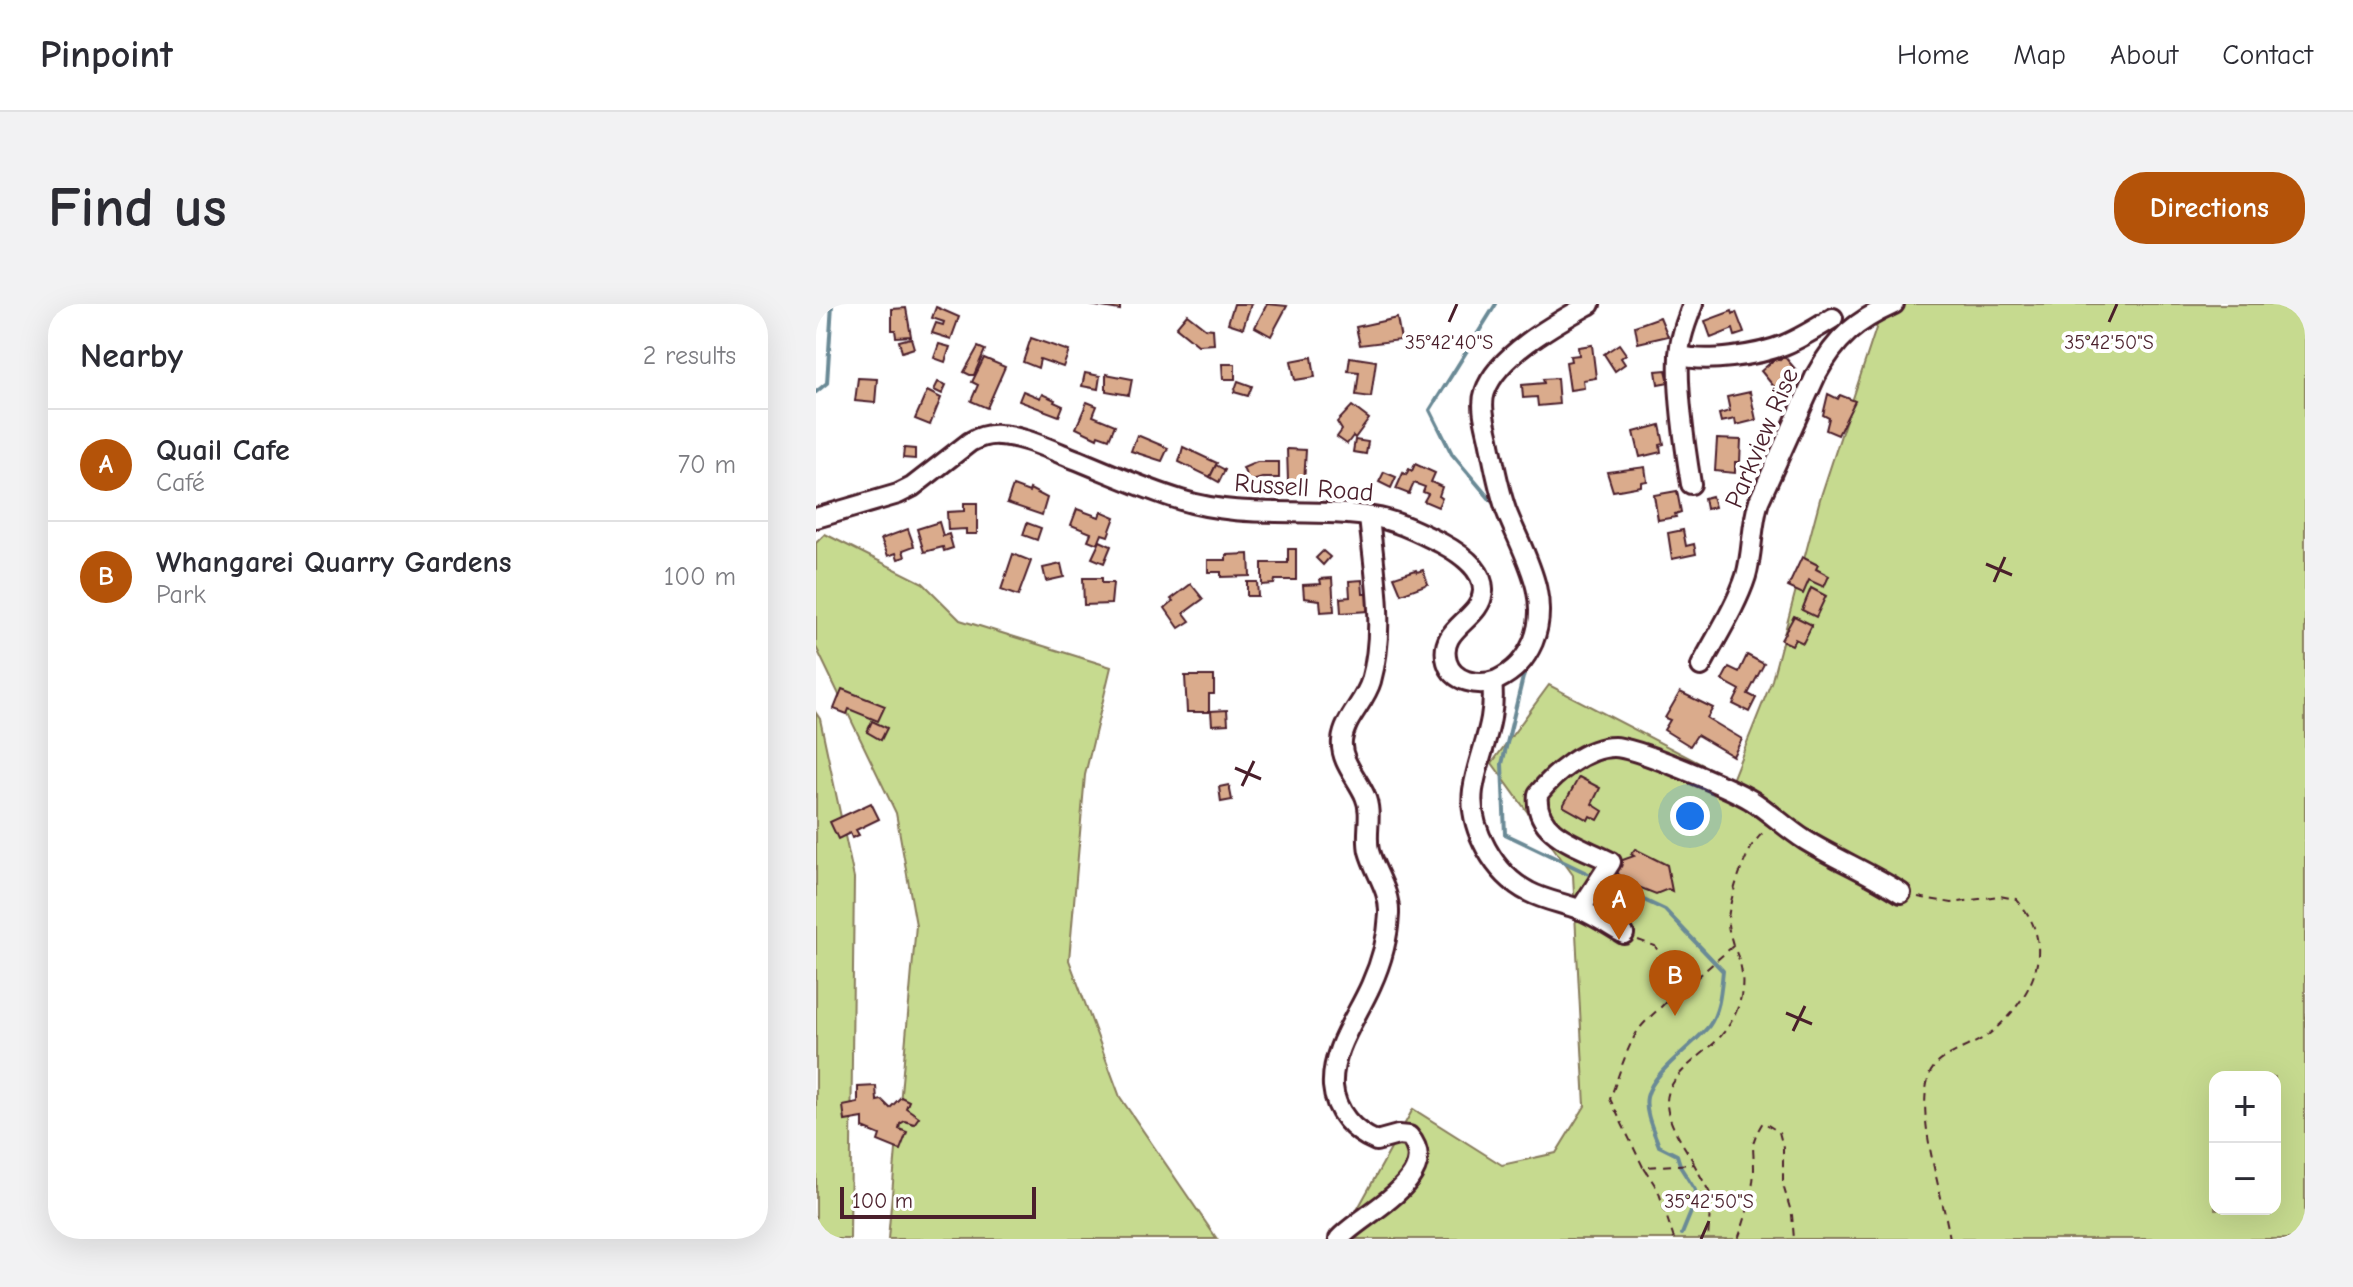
<!DOCTYPE html>
<html lang="en">
<head>
<meta charset="utf-8">
<style>
  :root { --surface:#fff; --page:#f2f2f3; --text:#2b2b33; --muted:#7c7c81; --line:#e1e1e2; --accent:#b45309 }
  body { margin:0; font-family:"Comic Neue",sans-serif; background:var(--page); color:var(--text) }
  .controls { position:absolute; right:24px; bottom:24px; display:grid; overflow:hidden; border-radius:16px; box-shadow:0 8px 32px #0002 }
  .controls button { width:72px; height:72px; display:grid; place-items:center; padding:0; border:0; border-bottom:2px solid var(--line); background:var(--surface); color:var(--text); font:40px sans-serif }
  .scale { position:absolute; left:24px; bottom:20px; width:196px; box-sizing:border-box; padding-left:8px; border:4px solid #4a1f2b; border-top:0; font-size:22px; line-height:28px; white-space:nowrap; color:#4a1f2b; -webkit-text-stroke:6px #fff; paint-order:stroke }
  .you { position:absolute; left:874px; top:512px; width:28px; height:28px; margin:-20px; border:6px solid #fff; border-radius:50%; background:#1a73e8; box-shadow:0 0 0 12px #1a73e833 }
  .badge { display:grid; place-items:center; width:52px; height:52px; border-radius:50%; background:var(--accent); color:#fff; font-size:26px; font-weight:700 }
  .pin { position:absolute; translate:-50% -66px; filter:drop-shadow(0 2px 4px #0008) }
  .pin::after { content:''; position:absolute; top:42px; width:28px; height:24px; background:inherit; clip-path:polygon(0 0,100% 0,50% 100%) }
  .list { margin:0; padding:0; list-style:none }
  h2 { display:flex; justify-content:space-between; align-items:center; height:104px; margin:0; padding:0 32px; font-size:34px }
  h2 small { font-size:26px; font-weight:400; color:var(--muted) }
  .list li { display:grid; grid-template-columns:52px 1fr auto; gap:24px; align-items:center; box-sizing:border-box; height:112px; padding:0 32px; border-top:2px solid var(--line) }
  .list b { display:block; font-size:30px; white-space:nowrap }
  .list p { margin:0; font-size:26px; white-space:nowrap; color:var(--muted) }
  .list em { font-size:26px; font-style:normal; color:var(--muted) }
  .map { position:relative; flex:none; width:1489px; height:935px; overflow:hidden; border-radius:32px }
  header { display:flex; align-items:center; gap:48px; box-sizing:border-box; height:112px; padding:0 40px; background:var(--surface); border-bottom:2px solid var(--line) }
  header strong { font-size:38px }
  nav { display:flex; gap:44px; margin-inline-start:auto; font-size:28px }
  .intro { display:flex; align-items:center; justify-content:space-between; box-sizing:border-box; height:192px; padding:0 48px }
  h1 { margin:0; font-size:56px }
  .button { padding:20px 36px; border-radius:32px; background:var(--accent); color:#fff; font-size:28px; font-weight:700 }
  main { display:flex; gap:48px; padding:0 48px }
  aside { flex:1; background:var(--surface); border-radius:32px; box-shadow:0 8px 32px #0002 }
  .map>svg:first-child { display:block }
  .green { fill:#c6da8f; stroke:#887c5d; stroke-width:2; fill-rule:evenodd }
  .lines { fill:none; stroke-linecap:round; stroke-linejoin:round }
  .stream { stroke:#6b8a96; stroke-width:4 }
  .building { fill:#daab8c; stroke:#4a1f2b; stroke-width:2 }
  .minor-casing { stroke:#4a1f2b; stroke-width:24 }
  .path { stroke:#4a1f2b; stroke-width:2; stroke-dasharray:8 6; stroke-linecap:butt }
  .minor { stroke:#fff; stroke-width:18 }
  .ticks { fill:none; stroke:#4a1f2b; stroke-width:3 }
  .labels { text-anchor:middle; dominant-baseline:central; stroke-width:8; stroke-linejoin:round; paint-order:stroke }
  .street-label { font-size:26px; fill:#4a1f2b; stroke:#fff }
  .ticks-label { font-size:20px; text-anchor:middle; fill:#4a1f2b; stroke:#fff; stroke-width:8; stroke-linejoin:round; paint-order:stroke }
</style>
</head>
<body>
<header>
<strong>Pinpoint</strong>
<nav><a>Home</a><a>Map</a><a>About</a><a>Contact</a></nav>
</header>
<div class="intro"><h1>Find us</h1><a class="button">Directions</a></div>
<main>
<aside>
<h2>Nearby<small>2 results</small></h2>
<ul class="list">
<li><span class="badge">A</span><div><b>Quail Cafe</b><p>Café</p></div><em>70 m</em></li>
<li><span class="badge">B</span><div><b>Whangarei Quarry Gardens</b><p>Park</p></div><em>100 m</em></li>
</ul>
</aside>
<div class="map">
<svg width="1489" height="935" viewBox="0 0 1489 935">
  <rect width="100%" height="100%" fill="#fff"/>
  <filter id="ink" filterUnits="userSpaceOnUse"><feTurbulence type="fractalNoise" baseFrequency=".0125" numOctaves="2"/><feDisplacementMap in="SourceGraphic" scale="16" xChannelSelector="R" yChannelSelector="G"/><feConvolveMatrix kernelMatrix="1 2 1 2 8 2 1 2 1" color-interpolation-filters="sRGB"/></filter>
  <g filter="url(#ink)">
    <g class="green">
      <path d="M1068,0H1489V935H525L597,805L686,861L740,849L769,802L757,571L676,459L733,381L916,476L956,376L1004,195ZM1399,773H1459V905H1399Z"/>
      <polygon points="9,230 107,279 144,316 295,363 269,471 253,656 304,793 401,935 72,935 100,621 80,509 0,343 0,239"/>
      <polygon points="0,409 4,415 38,574 34,935 0,935"/>
    </g>
    <g class="lines">
      <g class="stream">
        <polyline points="680,0 614,106 636,150 683,206"/>
        <polyline points="0,88 11,79 16,0"/>
        <polyline points="709,365 686,460 689,530 779,573"/>
        <path d="M790,578L849,606L907,667C905,685 904,707 893,722C877,742 836,768 831,793C828,808 838,828 843,842L861,851L865,864L879,886L875,908L866,930"/>
      </g>
    </g>
    <g class="building">
      <polygon points="268,0 310,0 304,0 304,6"/>
      <polygon points="418,0 435,0 427,24 412,19"/>
      <polygon points="451,0 471,2 455,32 439,23"/>
      <polygon points="120,3 143,13 135,35 116,29 120,19 127,21 128,18 116,14"/>
      <polygon points="90,4 95,32 80,33 79,26 76,26 76,5"/>
      <polygon points="916,7 917,10 920,8 928,29 919,32 917,25 895,34 889,17"/>
      <polygon points="371,10 389,24 397,25 398,40 382,41 360,23"/>
      <polygon points="844,13 852,32 822,39 819,22"/>
      <polygon points="581,14 585,36 544,41 540,23"/>
      <polygon points="95,34 98,44 86,48 83,37"/>
      <polygon points="215,34 253,47 247,63 224,55 222,64 207,58"/>
      <polygon points="123,40 134,43 129,58 118,54"/>
      <polygon points="803,40 810,50 805,54 809,60 799,67 788,50"/>
      <polygon points="776,41 780,74 767,76 768,84 754,86 750,58 755,57 754,52 763,51 762,43"/>
      <polygon points="162,43 169,46 158,71 154,71 148,68"/>
      <polygon points="968,52 980,66 968,76 973,82 964,90 945,67 961,53 964,56"/>
      <polygon points="496,53 499,73 479,76 475,57"/>
      <polygon points="534,53 560,57 555,93 540,91 543,68 532,67"/>
      <polygon points="168,54 189,63 171,104 155,97 162,81 156,78"/>
      <polygon points="406,60 419,60 419,75 407,75"/>
      <polygon points="850,66 853,78 842,80 840,67"/>
      <polygon points="269,69 284,72 282,85 266,82"/>
      <polygon points="290,70 316,75 313,91 290,87"/>
      <polygon points="42,74 61,75 59,99 39,97"/>
      <polygon points="741,74 743,100 722,102 721,93 707,94 706,81 728,79 727,75"/>
      <polygon points="422,77 436,82 432,92 418,88"/>
      <polygon points="122,78 130,81 126,90 118,86"/>
      <polygon points="111,87 125,94 114,121 99,115"/>
      <polygon points="207,87 224,94 226,90 239,96 238,98 247,102 243,112 203,97"/>
      <polygon points="934,88 940,116 920,121 919,115 905,118 903,110 914,107 911,93"/>
      <polygon points="1012,90 1022,95 1024,91 1039,97 1022,131 1010,126 1013,114 1007,111"/>
      <polygon points="271,98 281,102 277,112 299,121 293,135 282,131 281,134 260,124"/>
      <polygon points="536,102 553,115 539,134 537,132 531,140 521,133 526,126 521,118"/>
      <polygon points="844,121 848,140 844,141 845,148 824,153 818,128"/>
      <polygon points="321,131 352,144 346,157 315,147"/>
      <polygon points="901,135 925,136 924,158 919,158 919,169 899,167"/>
      <polygon points="539,136 552,138 550,150 537,148"/>
      <polygon points="367,143 401,159 394,173 363,158"/>
      <polygon points="88,144 99,145 99,155 87,154"/>
      <polygon points="471,145 490,146 488,178 472,177"/>
      <polygon points="441,158 463,158 463,174 446,174 433,178 427,164"/>
      <polygon points="599,160 619,169 615,178 626,183 623,192 626,194 622,203 608,197 612,190 607,188 609,183 598,179 593,190 580,185 587,169 590,171 593,165 596,167"/>
      <polygon points="400,161 409,166 403,178 394,173"/>
      <polygon points="829,163 831,177 825,178 825,182 797,187 791,168"/>
      <polygon points="568,168 580,173 575,184 563,178"/>
      <polygon points="197,182 213,188 214,185 231,194 226,211 191,199"/>
      <polygon points="861,187 865,208 859,210 860,213 842,216 838,191"/>
      <polygon points="896,192 899,203 890,205 888,194"/>
      <polygon points="148,199 161,199 161,230 150,230 150,225 132,226 131,208 148,207"/>
      <polygon points="261,205 283,213 285,207 299,213 292,232 286,230 282,240 272,236 275,229 255,221"/>
      <polygon points="123,218 127,232 133,230 137,244 128,247 127,243 108,248 101,225"/>
      <polygon points="211,219 225,224 221,236 207,231"/>
      <polygon points="92,225 98,242 87,246 89,253 82,255 80,249 72,252 65,235"/>
      <polygon points="867,226 870,242 878,240 880,250 856,255 852,229"/>
      <polygon points="284,237 295,242 288,259 276,254"/>
      <polygon points="472,245 480,245 480,276 459,276 458,280 446,281 446,259 472,259"/>
      <polygon points="507,247 514,253 507,261 500,254"/>
      <polygon points="197,250 215,257 202,292 185,286"/>
      <polygon points="433,250 434,272 405,273 405,268 392,268 392,256 410,256 410,251"/>
      <polygon points="986,253 1002,261 1000,265 1013,272 1008,283 993,276 987,290 972,283"/>
      <polygon points="245,260 248,273 230,277 227,264"/>
      <polygon points="600,266 601,268 607,266 612,280 585,290 578,273"/>
      <polygon points="267,274 286,274 286,279 297,279 295,300 268,301"/>
      <polygon points="516,274 518,307 505,308 504,296 488,294 487,281 505,280 504,275"/>
      <polygon points="546,276 547,290 551,290 552,307 525,309 524,294 534,293 533,277"/>
      <polygon points="431,278 441,278 442,292 431,292"/>
      <polygon points="375,280 387,295 368,309 374,317 363,324 349,304 357,297 355,295"/>
      <polygon points="995,284 1010,292 1000,313 986,306"/>
      <polygon points="978,312 996,321 987,339 979,335 976,341 965,336"/>
      <polygon points="931,351 948,360 932,390 940,394 933,408 917,400 924,386 906,376 913,363 923,368"/>
      <polygon points="369,372 398,372 398,390 393,390 393,408 371,408"/>
      <polygon points="26,385 69,402 62,417 33,405 31,410 18,405"/>
      <polygon points="864,388 897,404 891,414 926,435 917,452 881,431 874,442 848,426 854,416 849,414"/>
      <polygon points="411,406 412,420 396,421 395,407"/>
      <polygon points="56,417 71,424 65,436 51,428"/>
      <polygon points="763,473 784,484 776,500 787,507 782,516 774,512 772,516 747,502"/>
      <polygon points="413,481 416,496 405,498 403,483"/>
      <polygon points="55,499 63,515 40,526 43,531 36,534 34,529 22,535 14,518"/>
      <polygon points="819,545 851,561 856,587 852,585 840,590 807,577 800,566 801,558 818,552 815,550"/>
      <polygon points="60,782 61,797 66,796 74,804 85,793 93,797 90,804 103,813 98,820 89,817 84,820 83,825 91,828 84,846 62,837 64,831 47,824 47,814 29,817 27,802 42,799 42,783"/>
    </g>
    <g class="lines">
      <g class="minor-casing">
        <g id="minor">
          <path d="M863,51C888,60 943,51 968,41C985,34 1001,24 1017,14"/>
          <path d="M875,180C869,143 859,78 864,42C866,27 872,14 877,0"/>
          <path d="M0,214L82,190L96,183L154,138C163,133 172,130 183,131C205,132 226,142 246,150C285,165 325,184 365,196C428,216 498,202 563,214C585,219 605,229 625,239C642,248 668,265 667,287C665,317 621,323 631,358C634,368 641,374 651,377C661,380 671,380 681,376C699,367 709,356 717,338C736,292 706,248 690,206C682,183 678,159 673,135C670,121 664,102 669,88C681,51 742,18 774,0"/>
          <path d="M885,362C900,333 920,303 930,272C937,248 935,222 943,197L1000,71C1020,34 1040,17 1078,0"/>
          <path d="M676,378C681,420 663,447 657,486C652,524 679,571 713,588C730,597 748,599 765,606C780,612 794,622 808,630"/>
          <path d="M764,606L795,558C766,542 717,532 722,490C739,469 770,443 798,443C819,443 915,484 935,496C954,508 970,524 989,536C1020,555 1054,569 1085,589"/>
          <path d="M523,935C543,911 629,874 593,832L582,831L560,837C538,828 519,808 517,782C515,746 541,713 555,681C565,659 572,633 573,610C574,586 559,569 553,547C549,528 557,510 549,492C542,475 524,457 526,437C528,415 549,398 555,377C570,324 558,266 553,213"/>
        </g>
      </g>
      <g class="path">
        <path d="M1102,593L1136,599L1183,592L1200,595C1244,642 1216,696 1172,731C1156,743 1119,751 1113,772C1099,815 1127,890 1134,935"/>
        <path d="M822,636L839,642L862,680C854,700 834,709 821,728C809,748 802,774 794,795L827,863L878,860L895,891L892,935"/>
        <path d="M917,641C915,633 911,623 912,615C914,593 931,537 950,527"/>
        <path d="M859,693L917,642C936,676 925,715 896,741C880,756 852,773 851,797C850,818 868,841 878,859"/>
        <polyline points="828,864 842,886 858,935"/>
        <path d="M922,935C930,914 937,889 938,866C938,841 933,841 947,818L963,828L967,843V881L976,911L978,935"/>
      </g>
      <use href="#minor" class="minor"/>
    </g>
  </g>
  <path class="ticks" d="M633,18L641,0M1293,18L1301,0M1170,260L1196,271M1178,278L1189,253M419,464L445,475M426,482L438,457M970,709L996,720M977,727L989,702M885,935L893,917"/>
  <g class="labels">
    <g class="street-label">
      <text transform="translate(946 134) rotate(-67)">Parkview Rise</text>
      <text transform="translate(488 184) rotate(4)">Russell Road</text>
    </g>
  </g>
  <g class="ticks-label">
    <text x="633" y="45">35°42'40"S</text>
    <text x="1293" y="45">35°42'50"S</text>
    <text x="893" y="904">35°42'50"S</text>
  </g>
</svg>
<div class="controls">
<button>+</button>
<button>−</button>
</div>
<div class="scale">100 m</div>
<div class="you"></div>
<div class="pin badge" style="left:803px;top:636px">A</div>
<div class="pin badge" style="left:859px;top:712px">B</div>
</div>
</main>
</body>
</html>
